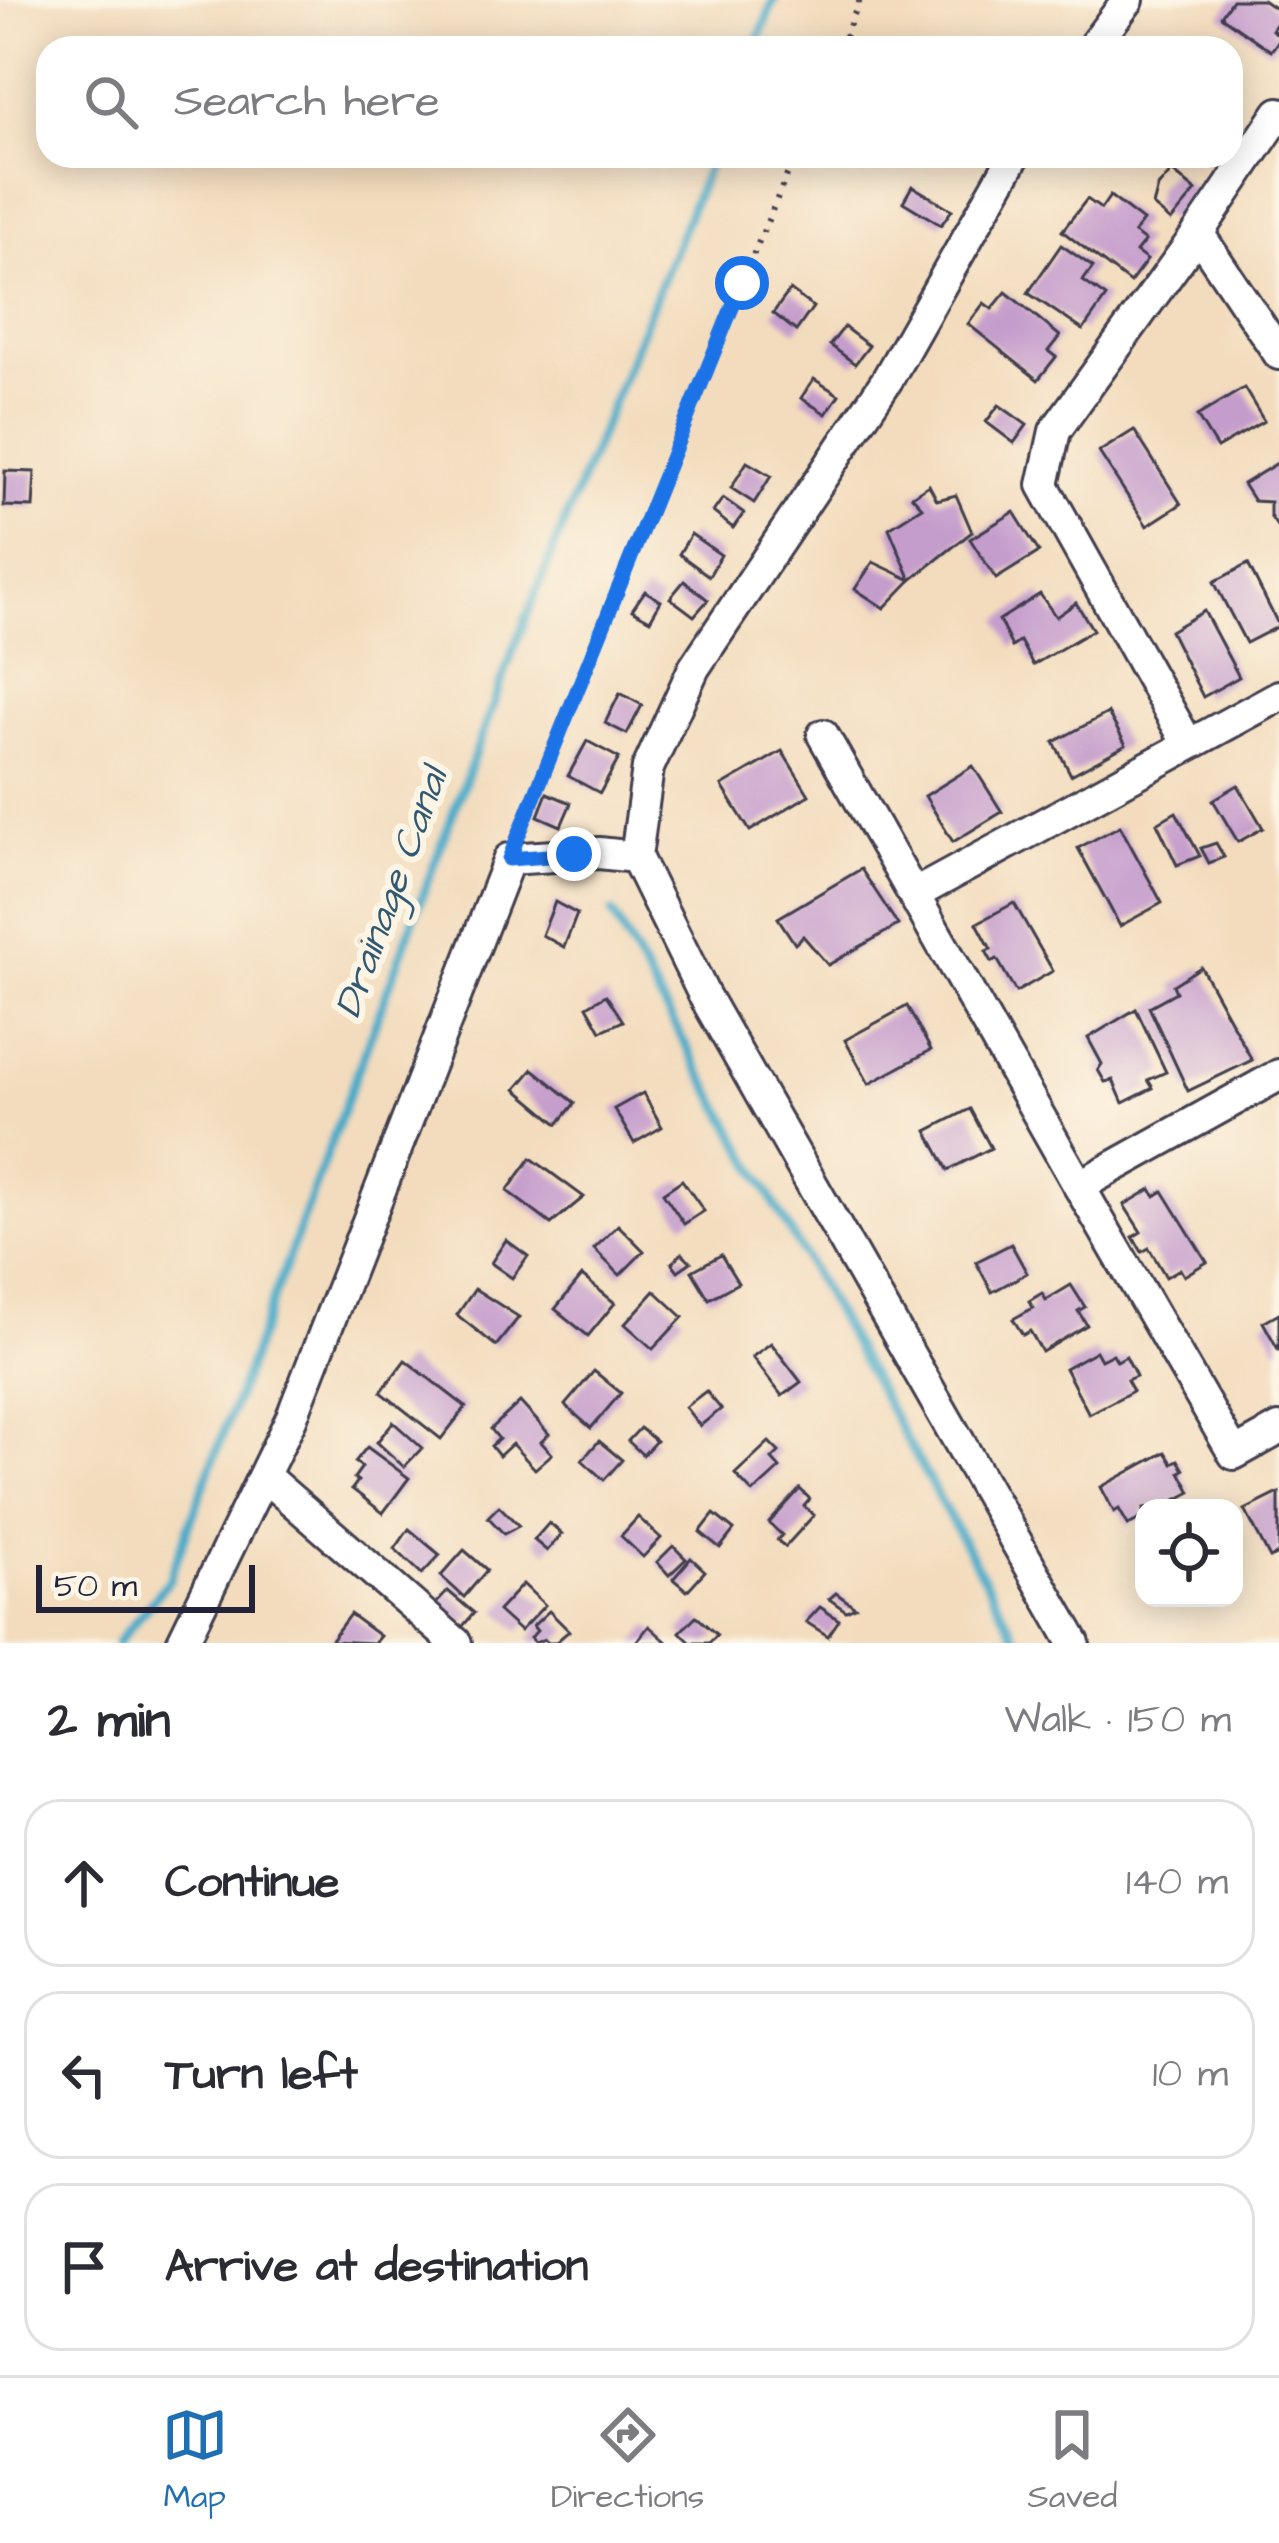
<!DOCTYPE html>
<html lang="en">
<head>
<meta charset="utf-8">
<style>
  :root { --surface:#fff; --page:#f7f7f7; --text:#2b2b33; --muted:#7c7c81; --line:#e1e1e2; --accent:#1f6fb2 }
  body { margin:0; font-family:"Architects Daughter",sans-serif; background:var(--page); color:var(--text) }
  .controls { position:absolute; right:36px; bottom:36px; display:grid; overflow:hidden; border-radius:24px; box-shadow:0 6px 30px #0003 }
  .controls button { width:108px; height:108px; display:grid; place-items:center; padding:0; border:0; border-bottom:3px solid var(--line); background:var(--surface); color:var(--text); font:60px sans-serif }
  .scale { position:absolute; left:36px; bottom:30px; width:219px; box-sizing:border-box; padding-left:12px; border:6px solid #22223b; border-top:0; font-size:33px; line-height:42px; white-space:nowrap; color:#22223b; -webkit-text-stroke:9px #fcf5e5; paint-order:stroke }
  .stop { position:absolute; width:36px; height:36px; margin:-27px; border:9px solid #1a73e8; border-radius:50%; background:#fff }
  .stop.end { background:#1a73e8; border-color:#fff; box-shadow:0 3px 12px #0008 }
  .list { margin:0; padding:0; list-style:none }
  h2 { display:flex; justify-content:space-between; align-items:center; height:156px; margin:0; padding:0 48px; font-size:51px }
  h2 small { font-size:39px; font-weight:400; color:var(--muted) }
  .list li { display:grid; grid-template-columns:78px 1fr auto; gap:36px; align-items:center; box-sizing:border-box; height:168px; margin:0 24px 24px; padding:0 24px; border:3px solid var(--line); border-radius:36px }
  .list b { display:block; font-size:45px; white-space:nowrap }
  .list em { font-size:39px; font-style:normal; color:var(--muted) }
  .icon { flex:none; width:66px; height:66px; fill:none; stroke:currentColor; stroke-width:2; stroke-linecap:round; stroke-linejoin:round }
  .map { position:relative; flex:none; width:1279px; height:1643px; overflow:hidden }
  .search { position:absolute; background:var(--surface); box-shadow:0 6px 30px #0003; left:36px; right:36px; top:36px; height:132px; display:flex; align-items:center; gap:30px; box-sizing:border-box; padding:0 42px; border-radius:36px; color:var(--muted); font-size:45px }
  .sheet { height:732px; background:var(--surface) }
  nav { display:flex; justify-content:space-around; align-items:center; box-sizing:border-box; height:168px; border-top:3px solid var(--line); background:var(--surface); font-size:33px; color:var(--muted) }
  nav a { display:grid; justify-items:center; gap:6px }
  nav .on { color:var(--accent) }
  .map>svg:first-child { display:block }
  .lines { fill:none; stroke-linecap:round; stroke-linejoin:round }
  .stream { stroke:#49abc8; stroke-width:9 }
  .building { fill:#c59dcc }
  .minor-casing { stroke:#413e4e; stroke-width:36 }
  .path { stroke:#413e4e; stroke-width:6; stroke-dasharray:3 9; stroke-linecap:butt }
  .minor { stroke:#fff; stroke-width:30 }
  .route { stroke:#1a73e8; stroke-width:15 }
  .labels { text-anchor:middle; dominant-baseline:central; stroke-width:12; stroke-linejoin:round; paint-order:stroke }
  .water-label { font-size:39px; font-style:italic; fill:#325973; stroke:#fcf5e5 }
</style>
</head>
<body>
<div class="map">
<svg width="1279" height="1643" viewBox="0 0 1279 1643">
  <rect width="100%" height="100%" fill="#fcf5e5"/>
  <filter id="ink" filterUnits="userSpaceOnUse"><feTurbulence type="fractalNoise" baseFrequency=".00833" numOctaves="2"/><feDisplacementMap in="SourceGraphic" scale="24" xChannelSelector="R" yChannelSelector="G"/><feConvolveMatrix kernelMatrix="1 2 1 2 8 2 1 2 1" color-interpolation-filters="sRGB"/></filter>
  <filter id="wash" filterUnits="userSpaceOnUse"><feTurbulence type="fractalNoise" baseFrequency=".004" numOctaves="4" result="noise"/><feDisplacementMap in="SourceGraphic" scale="48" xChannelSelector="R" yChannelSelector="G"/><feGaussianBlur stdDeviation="2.7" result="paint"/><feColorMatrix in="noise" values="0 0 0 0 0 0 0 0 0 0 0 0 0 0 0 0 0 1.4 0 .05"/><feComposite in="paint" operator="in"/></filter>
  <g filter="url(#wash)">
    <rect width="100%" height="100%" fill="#f3dcbd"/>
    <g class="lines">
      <g class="stream">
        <polyline points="755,48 774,0"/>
        <polyline points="612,913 1020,1643"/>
        <polyline points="117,1643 169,1580 516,643 712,156"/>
      </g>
    </g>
    <g id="blocks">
      <g class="building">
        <polygon points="1232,0 1263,0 1279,11 1279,20 1272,30 1279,35 1279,40 1271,51 1221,16"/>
        <polygon points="1172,171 1196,191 1171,221 1153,206 1158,187"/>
        <polygon points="912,186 952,210 941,225 903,202"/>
        <polygon points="1110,196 1143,221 1134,233 1145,241 1136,252 1147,260 1130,283 1062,231 1087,199 1101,209"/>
        <polygon points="1061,245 1093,267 1083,281 1106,297 1083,330 1028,293"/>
        <polygon points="790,290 813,307 796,331 773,313"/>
        <polygon points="1006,292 1060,336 1048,351 1056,357 1038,380 968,324 984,303 992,309"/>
        <polygon points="844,327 869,346 855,364 830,345"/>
        <polygon points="814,379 839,395 826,414 801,398"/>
        <polygon points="1244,388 1264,421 1217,448 1197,416"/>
        <polygon points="999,405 1027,425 1014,443 986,422"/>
        <polygon points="1134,430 1181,504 1147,526 1099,452"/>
        <polygon points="747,462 771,476 754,503 731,488"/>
        <polygon points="1279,462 1279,529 1270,516 1270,502 1254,501 1243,484"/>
        <polygon points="5,471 35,472 33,507 4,506"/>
        <polygon points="929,485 937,500 956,495 972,532 911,580 889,528 922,507 912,496"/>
        <polygon points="723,498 744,513 733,528 713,512"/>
        <polygon points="1014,512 1039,552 996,579 970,539"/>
        <polygon points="691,534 721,555 709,576 679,554"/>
        <polygon points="873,562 911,580 884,608 855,589"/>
        <polygon points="1248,564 1279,626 1246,643 1214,582"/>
        <polygon points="684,581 708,600 694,616 670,598"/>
        <polygon points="645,591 661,601 650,620 632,610"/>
        <polygon points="1040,594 1056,617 1076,603 1093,630 1033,665 1020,641 1012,647 999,620"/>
        <polygon points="1204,611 1239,677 1203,697 1170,631"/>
        <polygon points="620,693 642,705 627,734 605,723"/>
        <polygon points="1108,713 1126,745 1071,775 1054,742"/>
        <polygon points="587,741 619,758 600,793 568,776"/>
        <polygon points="782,751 809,795 750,831 722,786"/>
        <polygon points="973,766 1002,812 953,842 925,796"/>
        <polygon points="1238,785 1263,828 1238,842 1213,800"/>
        <polygon points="547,793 571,803 561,826 538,816"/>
        <polygon points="1176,812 1200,856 1177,865 1157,823"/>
        <polygon points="1120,826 1162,903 1120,926 1078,848"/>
        <polygon points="1216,843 1224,857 1209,863 1201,848"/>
        <polygon points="861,869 898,925 828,965 803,936 795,944 778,918"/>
        <polygon points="555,902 577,914 564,947 542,935"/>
        <polygon points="1014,903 1053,971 1016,992 997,959 992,962 986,951 991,949 977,923"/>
        <polygon points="1201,967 1252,1060 1188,1091 1149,1007 1176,992 1173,985"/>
        <polygon points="606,995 623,1021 601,1031 587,1006"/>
        <polygon points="907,1006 931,1050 869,1084 845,1040"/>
        <polygon points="1136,1009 1166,1072 1148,1080 1153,1088 1123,1103 1113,1080 1105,1082 1098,1070 1102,1064 1088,1038"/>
        <polygon points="533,1069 575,1103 558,1124 516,1089"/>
        <polygon points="643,1093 662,1127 634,1143 614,1109"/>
        <polygon points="970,1109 991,1148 948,1170 927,1131"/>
        <polygon points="531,1158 584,1197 551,1224 507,1191"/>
        <polygon points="682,1180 704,1211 684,1224 663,1193"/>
        <polygon points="1151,1189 1155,1196 1163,1191 1207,1262 1184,1276 1180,1269 1166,1277 1149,1248 1142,1252 1133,1237 1141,1232 1124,1205"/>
        <polygon points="618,1225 644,1251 620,1275 594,1249"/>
        <polygon points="506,1240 528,1256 512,1278 491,1263"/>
        <polygon points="1011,1244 1027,1273 992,1292 976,1262"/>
        <polygon points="682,1253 691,1262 678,1271 672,1263"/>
        <polygon points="721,1255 738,1283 709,1299 692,1271"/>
        <polygon points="582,1276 615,1303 588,1336 555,1309"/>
        <polygon points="1071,1285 1085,1307 1078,1311 1087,1325 1042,1352 1030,1331 1023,1335 1013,1319 1033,1308 1029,1301 1042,1293 1046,1300"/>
        <polygon points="475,1289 519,1317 496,1346 457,1315"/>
        <polygon points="655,1291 683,1317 653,1349 625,1324"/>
        <polygon points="1279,1313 1279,1351 1263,1322"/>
        <polygon points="771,1343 801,1382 782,1396 752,1357"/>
        <polygon points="1096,1351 1101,1360 1113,1354 1117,1361 1126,1356 1136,1376 1127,1380 1133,1391 1089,1414 1065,1368"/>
        <polygon points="405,1360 466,1407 441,1439 381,1392"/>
        <polygon points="594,1371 621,1393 591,1428 565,1405"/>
        <polygon points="706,1391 721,1409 700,1426 685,1407"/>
        <polygon points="520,1402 549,1434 541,1442 552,1454 535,1469 512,1444 499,1456 491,1446 499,1439 491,1429"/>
        <polygon points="393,1422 422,1448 404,1467 377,1442"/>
        <polygon points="640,1428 656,1441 643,1455 628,1441"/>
        <polygon points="599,1441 622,1460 604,1480 582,1460"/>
        <polygon points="769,1442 779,1452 772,1459 780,1468 753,1493 735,1474"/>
        <polygon points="367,1447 409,1478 383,1513 352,1489 358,1481 354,1478 362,1467 355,1462"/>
        <polygon points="1165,1452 1172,1463 1178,1460 1184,1470 1180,1472 1191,1492 1161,1508 1144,1508 1144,1517 1128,1525 1119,1509 1114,1512 1101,1487"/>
        <polygon points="800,1489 810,1499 804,1506 814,1515 785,1547 777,1540 782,1535 769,1523"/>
        <polygon points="1279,1493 1279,1553 1270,1558 1245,1510"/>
        <polygon points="499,1506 519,1526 504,1534 488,1517"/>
        <polygon points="714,1514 734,1530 720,1548 700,1532"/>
        <polygon points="638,1517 661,1538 643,1557 621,1536"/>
        <polygon points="549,1523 562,1534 547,1551 534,1540"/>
        <polygon points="409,1529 440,1555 422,1574 395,1549"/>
        <polygon points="673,1546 686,1559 669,1575 657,1562"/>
        <polygon points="464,1550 487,1570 464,1597 441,1576"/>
        <polygon points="691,1558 705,1571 687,1591 673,1579"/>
        <polygon points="523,1584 545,1605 520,1631 498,1611"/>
        <polygon points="448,1591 474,1613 458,1632 431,1609"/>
        <polygon points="836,1593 855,1607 846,1611 829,1599"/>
        <polygon points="820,1607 839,1620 828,1636 806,1622"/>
        <polygon points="549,1611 569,1631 555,1643 548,1643 544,1639 535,1643 530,1638 537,1631 533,1626"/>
        <polygon points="350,1614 380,1636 374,1643 330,1641"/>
        <polygon points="696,1616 717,1635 709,1643 691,1643 680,1632"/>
        <polygon points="649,1626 668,1643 635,1643"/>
      </g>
    </g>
  </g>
  <g filter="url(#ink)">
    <use href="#blocks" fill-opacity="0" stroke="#413e4e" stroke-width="3"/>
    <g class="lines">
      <g class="minor-casing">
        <g id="minor">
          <polyline points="1092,48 1128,0"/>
          <polyline points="1014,156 887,380 694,668 648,768 636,857 705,997 1074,1643"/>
          <polyline points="1198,233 1279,354"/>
          <polyline points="823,735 1079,1186 1234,1454 1279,1429"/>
          <polyline points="1188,744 1043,485 1055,431 1198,233 1279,113"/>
          <polyline points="915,894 1279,696"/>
          <polyline points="1079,1186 1279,1075"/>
          <polyline points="264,1476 456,1643"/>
          <polyline points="182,1643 291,1419 509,859 599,853 636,857"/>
        </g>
      </g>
      <g class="path">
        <polyline points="840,48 860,0"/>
        <polyline points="519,833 706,367 795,156"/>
      </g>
      <use href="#minor" class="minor"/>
    </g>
  </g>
  <g class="lines" filter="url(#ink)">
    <polyline class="route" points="574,854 509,859 742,283"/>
  </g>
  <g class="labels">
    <g class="water-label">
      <text transform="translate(392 893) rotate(-70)">Drainage Canal</text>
    </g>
  </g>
</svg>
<div class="controls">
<button><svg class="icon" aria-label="locate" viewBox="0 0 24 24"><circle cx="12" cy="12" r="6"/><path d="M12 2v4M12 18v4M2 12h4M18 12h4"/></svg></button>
</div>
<div class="scale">50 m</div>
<div class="stop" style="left:742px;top:283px"></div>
<div class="stop end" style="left:574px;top:854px"></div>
<div class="search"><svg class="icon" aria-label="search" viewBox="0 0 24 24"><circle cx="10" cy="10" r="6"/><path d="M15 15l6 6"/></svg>Search here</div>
</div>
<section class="sheet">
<h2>2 min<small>Walk · 150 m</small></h2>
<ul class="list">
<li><svg class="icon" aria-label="ahead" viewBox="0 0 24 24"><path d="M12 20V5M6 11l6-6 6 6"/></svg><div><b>Continue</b></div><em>140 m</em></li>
<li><svg class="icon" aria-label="left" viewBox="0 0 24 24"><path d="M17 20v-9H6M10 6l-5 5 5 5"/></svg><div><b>Turn left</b></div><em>10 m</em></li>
<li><svg class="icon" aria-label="arrive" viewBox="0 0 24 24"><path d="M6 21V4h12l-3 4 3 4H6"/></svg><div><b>Arrive at destination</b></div></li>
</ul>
</section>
<nav>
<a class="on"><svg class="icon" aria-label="map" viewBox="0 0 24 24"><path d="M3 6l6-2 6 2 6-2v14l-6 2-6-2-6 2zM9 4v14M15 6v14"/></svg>Map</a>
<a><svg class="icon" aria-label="directions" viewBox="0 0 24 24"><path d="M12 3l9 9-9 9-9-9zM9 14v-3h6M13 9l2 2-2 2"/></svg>Directions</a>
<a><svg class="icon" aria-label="saved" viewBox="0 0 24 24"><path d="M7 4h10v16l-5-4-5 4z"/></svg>Saved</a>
</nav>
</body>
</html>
